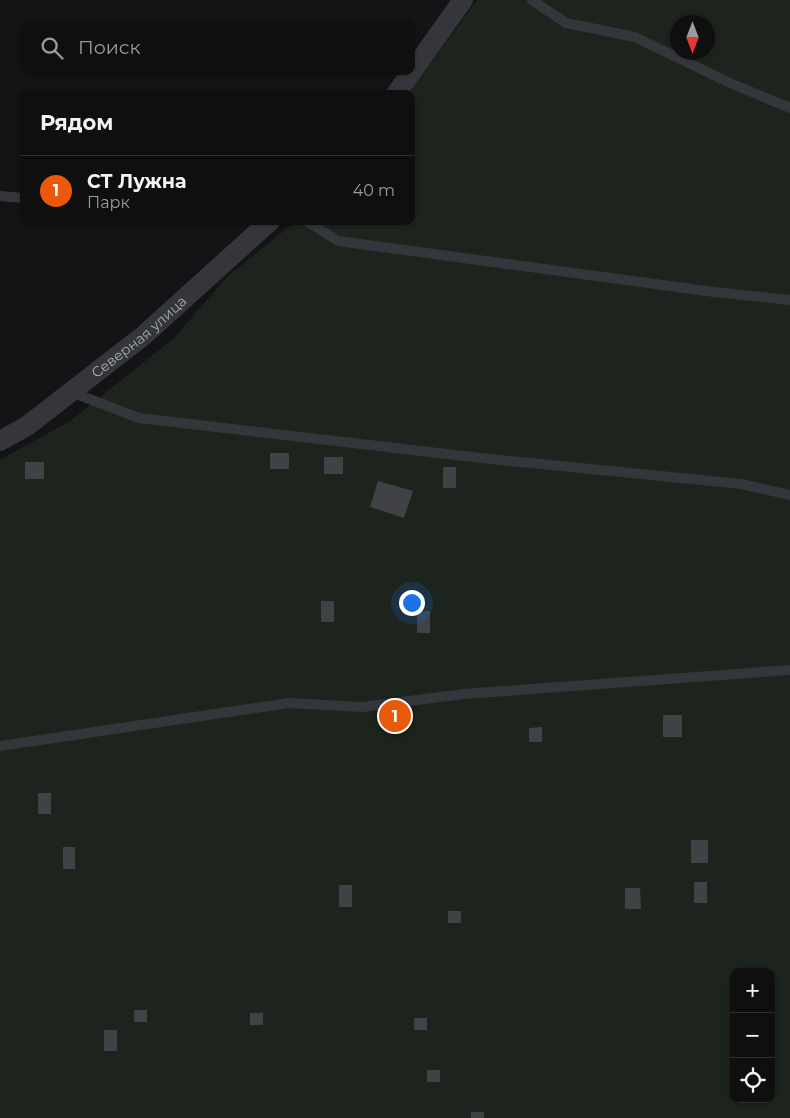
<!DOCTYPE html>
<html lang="ru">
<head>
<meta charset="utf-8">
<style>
  :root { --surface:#0f0f10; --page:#181819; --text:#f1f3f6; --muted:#9b9c9f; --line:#2f2f30; --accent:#ea580c }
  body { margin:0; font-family:Montserrat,sans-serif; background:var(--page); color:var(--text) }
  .controls { position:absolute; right:15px; bottom:15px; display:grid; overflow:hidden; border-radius:10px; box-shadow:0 1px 4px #0004 }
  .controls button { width:45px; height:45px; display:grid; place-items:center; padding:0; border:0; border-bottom:1px solid var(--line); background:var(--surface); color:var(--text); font:25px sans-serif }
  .compass { position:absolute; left:670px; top:15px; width:45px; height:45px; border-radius:50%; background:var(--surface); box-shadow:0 1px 4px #0004; rotate:180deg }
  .you { position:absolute; left:411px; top:602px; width:18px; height:18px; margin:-12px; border:4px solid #fff; border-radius:50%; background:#1a73e8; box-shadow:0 0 0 8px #1a73e833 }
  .badge { display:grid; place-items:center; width:32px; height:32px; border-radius:50%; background:var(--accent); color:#fff; font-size:16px; font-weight:700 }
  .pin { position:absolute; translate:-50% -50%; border:2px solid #fff; box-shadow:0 1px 5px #0006 }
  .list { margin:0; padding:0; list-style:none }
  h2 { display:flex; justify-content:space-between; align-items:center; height:65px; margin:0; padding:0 20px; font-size:21px }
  h2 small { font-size:16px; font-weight:400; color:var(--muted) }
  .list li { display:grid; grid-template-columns:32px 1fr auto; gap:15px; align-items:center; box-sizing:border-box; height:70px; padding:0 20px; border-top:1px solid var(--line) }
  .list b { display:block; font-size:19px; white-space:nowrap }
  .list p { margin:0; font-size:16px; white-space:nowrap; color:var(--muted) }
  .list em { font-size:16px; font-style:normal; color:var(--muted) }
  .icon { flex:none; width:28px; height:28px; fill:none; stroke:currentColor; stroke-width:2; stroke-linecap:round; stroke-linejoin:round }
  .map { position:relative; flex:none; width:790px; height:1118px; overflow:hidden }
  .search { position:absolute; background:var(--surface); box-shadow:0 1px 4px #0004; left:20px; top:20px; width:395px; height:55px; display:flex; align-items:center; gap:12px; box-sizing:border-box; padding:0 18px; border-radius:10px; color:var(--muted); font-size:19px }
  .panel { position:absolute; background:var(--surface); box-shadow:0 1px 4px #0004; left:20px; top:90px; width:395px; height:135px; border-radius:10px }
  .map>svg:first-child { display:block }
  .green { fill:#1c241d; fill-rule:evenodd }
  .building { fill:#404246 }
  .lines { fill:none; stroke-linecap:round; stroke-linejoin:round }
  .lane { stroke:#35363b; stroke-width:10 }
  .street { stroke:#35363b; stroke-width:20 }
  .labels { text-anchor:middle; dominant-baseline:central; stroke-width:4; stroke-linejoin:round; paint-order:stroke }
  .street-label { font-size:14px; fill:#a6acb6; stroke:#0f0f11 }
</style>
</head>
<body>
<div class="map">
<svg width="790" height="1118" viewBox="0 0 790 1118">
  <rect width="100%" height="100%" fill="#141416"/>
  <path class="green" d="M477,0H790V1118H0V460L70,421L173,339L227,277L296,221H411V94H408ZM678,22H708V52H678ZM734,972H771V1099H734Z"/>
  <g class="building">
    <rect x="270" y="453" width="19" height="16"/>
    <rect x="324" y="457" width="19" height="17"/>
    <rect x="25" y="462" width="19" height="17"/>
    <rect x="443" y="467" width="13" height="21"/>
    <polygon points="378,481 413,491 404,518 370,507"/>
    <rect x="321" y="601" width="13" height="21"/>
    <rect x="417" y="611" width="13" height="22"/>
    <rect x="663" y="715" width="19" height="22"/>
    <polygon points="542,727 542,742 529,742 529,728"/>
    <rect x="38" y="793" width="13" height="21"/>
    <rect x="691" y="840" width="17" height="23"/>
    <rect x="63" y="847" width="12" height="22"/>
    <rect x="694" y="882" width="13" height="21"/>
    <rect x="339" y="885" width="13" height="22"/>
    <polygon points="625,888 640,888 641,909 625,909"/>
    <rect x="448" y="911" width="13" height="12"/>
    <rect x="134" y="1010" width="13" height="12"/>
    <rect x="250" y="1013" width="13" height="12"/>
    <rect x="414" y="1018" width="13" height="12"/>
    <rect x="104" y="1030" width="13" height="21"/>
    <rect x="427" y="1070" width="13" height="12"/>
    <rect x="471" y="1112" width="13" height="6"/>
  </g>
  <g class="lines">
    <g class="lane">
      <polyline points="532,0 566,23 635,37 730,83 790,108"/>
      <polyline points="0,196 24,198"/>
      <polyline points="307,221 338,241 714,292 790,300"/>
      <polyline points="71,392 139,418 481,458 741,484 790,495"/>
      <polyline points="0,746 289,703 362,707 464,694 790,670"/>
    </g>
    <g class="street">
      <polyline points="396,94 463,0"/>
      <path id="s1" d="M0,441L27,426L143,336L270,221"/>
    </g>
  </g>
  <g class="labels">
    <g class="street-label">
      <text stroke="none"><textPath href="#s1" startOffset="174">Северная улица</textPath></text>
    </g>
  </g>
</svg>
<div class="controls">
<button>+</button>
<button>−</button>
<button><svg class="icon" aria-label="locate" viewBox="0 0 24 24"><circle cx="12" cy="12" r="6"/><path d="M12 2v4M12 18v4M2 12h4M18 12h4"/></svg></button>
</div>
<svg class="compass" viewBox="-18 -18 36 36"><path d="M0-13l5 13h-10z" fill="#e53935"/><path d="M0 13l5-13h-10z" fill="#9b9c9f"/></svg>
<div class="you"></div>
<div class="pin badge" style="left:395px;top:716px">1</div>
<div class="search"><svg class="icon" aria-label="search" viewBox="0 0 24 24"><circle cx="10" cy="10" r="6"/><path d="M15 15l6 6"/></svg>Поиск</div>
<section class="panel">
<h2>Рядом<small></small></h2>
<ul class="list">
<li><span class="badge">1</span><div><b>СТ Лужна</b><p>Парк</p></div><em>40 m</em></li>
</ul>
</section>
</div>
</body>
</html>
